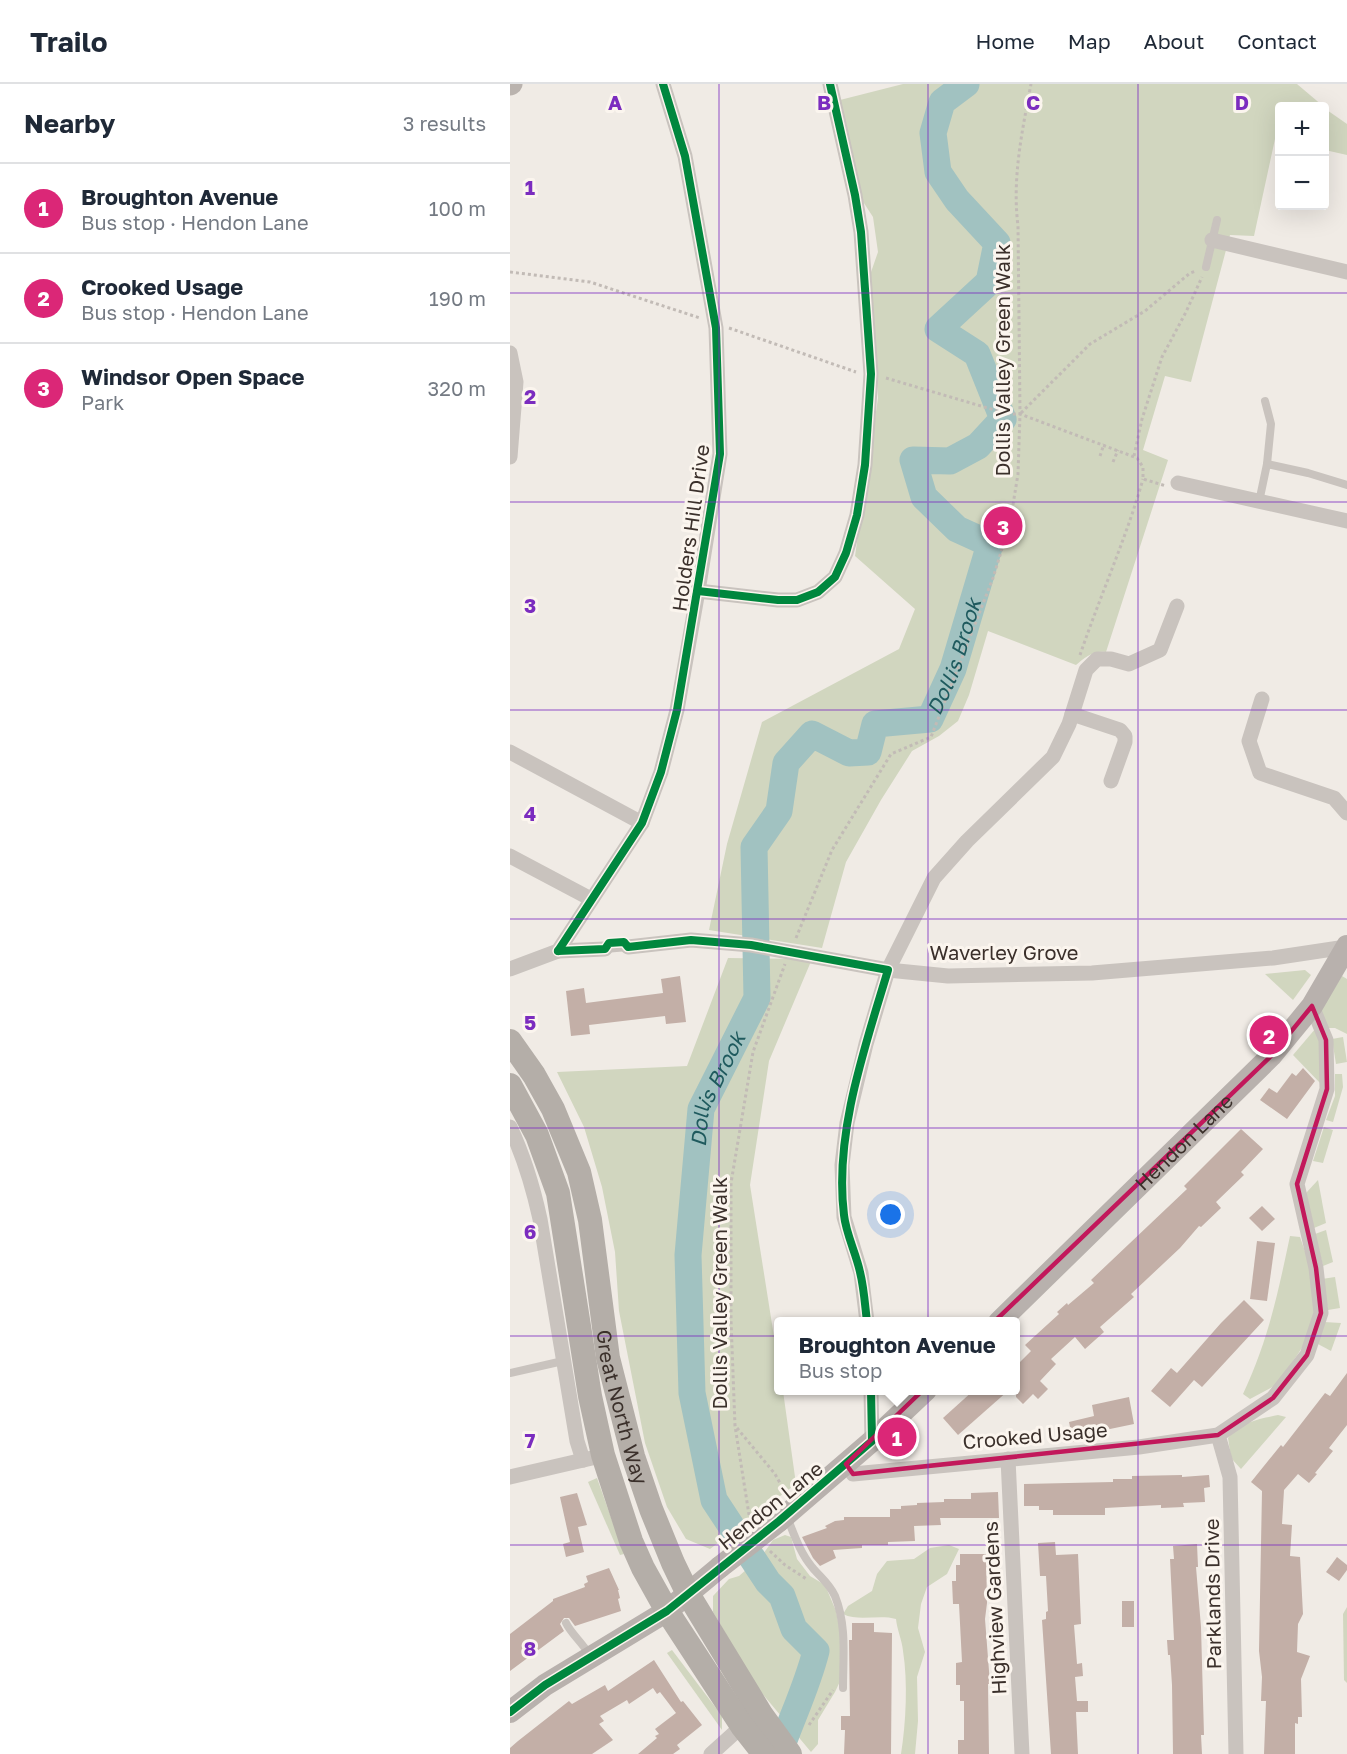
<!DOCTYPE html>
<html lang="en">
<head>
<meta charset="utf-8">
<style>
  :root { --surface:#fff; --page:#f2f2f3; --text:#1f2937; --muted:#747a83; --line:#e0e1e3; --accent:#db2777 }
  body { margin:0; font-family:"Golos Text",sans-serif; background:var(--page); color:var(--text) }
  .controls { position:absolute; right:18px; top:18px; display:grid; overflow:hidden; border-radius:6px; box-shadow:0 6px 24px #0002 }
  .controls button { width:54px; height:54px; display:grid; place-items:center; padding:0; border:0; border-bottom:2px solid var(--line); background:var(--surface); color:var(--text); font:30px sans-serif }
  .you { position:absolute; left:381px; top:1131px; width:21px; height:21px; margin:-15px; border:4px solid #fff; border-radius:50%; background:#1a73e8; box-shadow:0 0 0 9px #1a73e833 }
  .badge { display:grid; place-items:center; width:39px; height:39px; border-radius:50%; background:var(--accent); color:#fff; font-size:20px; font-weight:700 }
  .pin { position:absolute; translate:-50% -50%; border:3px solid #fff; box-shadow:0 2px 6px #0006 }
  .popup { position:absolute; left:264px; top:1233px; width:246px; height:78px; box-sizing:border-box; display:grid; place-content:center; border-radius:6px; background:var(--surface); filter:drop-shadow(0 2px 4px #0005); font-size:20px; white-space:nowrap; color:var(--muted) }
  .popup b { font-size:22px; color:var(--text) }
  .popup::after { content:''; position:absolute; left:50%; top:100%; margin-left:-12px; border:12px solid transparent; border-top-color:var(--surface) }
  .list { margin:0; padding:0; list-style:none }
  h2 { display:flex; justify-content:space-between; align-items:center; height:78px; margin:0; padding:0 24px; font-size:26px }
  h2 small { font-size:20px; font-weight:400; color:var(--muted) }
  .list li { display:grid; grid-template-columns:39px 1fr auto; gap:18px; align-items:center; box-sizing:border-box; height:90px; padding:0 24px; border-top:2px solid var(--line) }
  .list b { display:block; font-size:22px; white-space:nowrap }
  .list p { margin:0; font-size:20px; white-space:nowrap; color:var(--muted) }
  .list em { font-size:20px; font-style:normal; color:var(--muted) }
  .map { position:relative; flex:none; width:837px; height:1670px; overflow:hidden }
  header { display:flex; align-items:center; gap:36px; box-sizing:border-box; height:84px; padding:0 30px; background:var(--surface); border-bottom:2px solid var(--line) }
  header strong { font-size:28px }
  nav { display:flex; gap:33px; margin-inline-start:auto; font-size:21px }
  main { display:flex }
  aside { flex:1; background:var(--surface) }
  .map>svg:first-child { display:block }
  .green { fill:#d1d6bf }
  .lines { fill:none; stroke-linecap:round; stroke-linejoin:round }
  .river { stroke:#a1c2c1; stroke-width:27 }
  .building { fill:#c3afa7 }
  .path { stroke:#c2bbb6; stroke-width:3; stroke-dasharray:3 3; stroke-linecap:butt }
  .service { stroke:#c9c3be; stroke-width:8 }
  .minor { stroke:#c9c3be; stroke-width:15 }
  .secondary { stroke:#bab3ae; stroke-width:21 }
  .primary { stroke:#b8b1ad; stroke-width:22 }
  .trunk { stroke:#b4aea8; stroke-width:24 }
  .primary-bridge { stroke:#b8b1ad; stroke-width:22 }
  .cycleway-casing { stroke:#fbf5ee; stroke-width:11 }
  .cycleway { stroke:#00873e; stroke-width:8 }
  .marked { fill:none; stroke:#c2185b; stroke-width:4.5; stroke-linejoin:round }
  .grid { fill:none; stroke:#7b2cbf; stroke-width:1.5; stroke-opacity:0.55 }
  .labels { text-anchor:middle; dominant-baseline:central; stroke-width:6; stroke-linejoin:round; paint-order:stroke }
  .street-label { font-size:20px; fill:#3b302b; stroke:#fbf5ee }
  .water-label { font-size:21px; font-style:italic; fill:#1f5a5e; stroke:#fbf5ee }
  .grid-label { font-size:20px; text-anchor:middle; font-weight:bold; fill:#7b2cbf; stroke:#fbf5ee; stroke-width:6; stroke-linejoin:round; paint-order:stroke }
</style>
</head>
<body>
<header>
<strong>Trailo</strong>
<nav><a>Home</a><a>Map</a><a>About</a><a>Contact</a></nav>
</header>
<main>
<aside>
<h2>Nearby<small>3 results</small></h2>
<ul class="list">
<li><span class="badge">1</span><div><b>Broughton Avenue</b><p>Bus stop · Hendon Lane</p></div><em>100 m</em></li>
<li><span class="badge">2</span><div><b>Crooked Usage</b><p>Bus stop · Hendon Lane</p></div><em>190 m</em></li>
<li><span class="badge">3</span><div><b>Windsor Open Space</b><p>Park</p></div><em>320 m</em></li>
</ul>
</aside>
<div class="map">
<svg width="837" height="1670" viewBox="0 0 837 1670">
  <rect width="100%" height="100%" fill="#f0ebe5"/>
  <g class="green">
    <path d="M393,0H787L813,22H770L769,56L765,55L744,152L720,151L681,298L655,292L633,366L658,376L596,568C584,566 574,574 566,581L478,547L459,611L448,637L429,652L402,667L371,716L336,778L312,864L199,846L217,760L252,638L389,565L405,525L345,472L368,314L360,191L368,168L363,133L350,113L330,16Z"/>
    <polygon points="814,24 837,40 837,71 815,66"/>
    <polygon points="218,874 302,875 259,977 240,1101 268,1278 268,1306 273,1307 286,1400 200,1465 176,1455 157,1423 135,1359 109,1227 105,1168 92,1103 74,1043 47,988 177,982"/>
    <polygon points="795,886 801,891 783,916 755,890"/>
    <polygon points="832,892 837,895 837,950 825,944 818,944 810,928"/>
    <polygon points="806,944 811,956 812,1001 783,971"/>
    <polygon points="833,953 837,978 826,980 822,955"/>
    <polygon points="825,990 832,990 833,1003 823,1038 816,1036 825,1012"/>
    <polygon points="814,1043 823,1046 813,1079 803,1077"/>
    <polygon points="808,1096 816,1139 804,1144 796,1109"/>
    <polygon points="816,1146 823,1178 813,1182 805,1150"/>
    <path d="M780,1152L790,1153L800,1182L806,1217L802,1247L788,1270L766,1301L740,1315L733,1310C758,1257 768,1209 780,1152Z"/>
    <polygon points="825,1193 830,1224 818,1226 812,1195"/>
    <polygon points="814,1238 831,1239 821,1267 808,1260"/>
    <path d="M768,1331L776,1333L731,1385L721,1374L718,1354C730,1338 750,1335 768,1331Z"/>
    <polygon points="87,1394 114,1470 110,1471 78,1398"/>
    <polygon points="275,1451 281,1453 287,1475 300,1492 315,1501 326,1527 333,1562 333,1591 325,1608 308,1636 308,1660 301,1668 246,1602 203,1528 203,1512 219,1495 229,1492 251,1473 263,1456"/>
    <path d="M439,1461L449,1465L437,1490L417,1503L411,1520L408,1544L415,1568L407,1593L408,1637L405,1670H391C396,1639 398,1598 393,1567C392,1556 387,1546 386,1535C369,1530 349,1538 333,1530L338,1522L362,1507L367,1490L377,1477L404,1475L420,1464Z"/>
    <polygon points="837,1523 837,1599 834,1596 833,1530"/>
    <polygon points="162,1566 212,1632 212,1646 157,1569"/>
  </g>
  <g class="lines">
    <path class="river" id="s1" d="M269,1670C281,1635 297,1603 306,1567L284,1545L272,1512L258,1498L204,1416L182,1309L178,1171L191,1025L247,914L244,763L269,727L276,679L302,650L339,669L358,668L365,640L420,635L443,585L480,460L447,445L414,413L403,376L440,377L468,362L493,335L467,270L428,245L479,198L487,159L447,116L428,88L423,49L432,18L456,0"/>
  </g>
  <g class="building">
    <polygon points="170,892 176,938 156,940 155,932 79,941 80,950 61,952 56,907 74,904 76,919 153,909 151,895"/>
    <polygon points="793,984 805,997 777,1035 750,1016 759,1004 767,1009 782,989 786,992"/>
    <polygon points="731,1045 753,1065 731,1088 734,1091 706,1118 711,1124 691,1143 689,1142 670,1164 621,1210 624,1213 590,1243 594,1248 575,1265 565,1253 541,1275 546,1280 530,1297 538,1305 528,1315 523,1310 513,1320 506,1313 506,1282 521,1267 515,1261 549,1230 547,1228 557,1219 558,1221 584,1199 581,1196 677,1105 674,1102"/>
    <polygon points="752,1122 765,1135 752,1147 739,1134"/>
    <polygon points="747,1157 765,1159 757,1217 740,1215"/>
    <polygon points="734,1216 754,1236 692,1303 684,1296 660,1323 641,1307 661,1284 667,1289 711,1239"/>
    <polygon points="837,1289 837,1341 819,1364 823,1367 805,1389 807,1390 799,1399 788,1390 774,1406 772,1440 782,1441 780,1472 790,1473 793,1530 788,1540 787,1568 800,1572 791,1595 792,1633 788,1633 788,1640 785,1639 785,1670 754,1670 756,1617 751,1617 752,1593 749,1567 752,1407 741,1398 771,1361 773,1363 815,1309 820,1312"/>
    <polygon points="464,1306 499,1306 448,1351 433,1334"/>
    <polygon points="619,1313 624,1340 576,1350 577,1355 563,1358 559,1338 584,1332 582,1321"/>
    <polygon points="672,1391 672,1393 699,1391 700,1403 694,1404 695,1418 673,1419 674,1423 651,1424 651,1421 595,1424 595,1431 543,1431 543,1426 529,1426 529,1422 514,1422 514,1400 603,1398 603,1395 622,1395 622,1392"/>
    <polygon points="488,1408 489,1434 430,1434 431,1441 404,1442 405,1457 378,1458 378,1461 352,1461 352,1464 323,1466 326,1474 310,1482 303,1474 292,1453 317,1444 315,1442 325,1437 334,1436 334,1433 380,1433 380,1425 391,1425 391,1422 407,1421 407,1419 434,1418 434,1415 461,1415 461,1409"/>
    <polygon points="67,1409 77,1441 68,1443 74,1468 56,1473 53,1460 60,1458 50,1413"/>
    <polygon points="545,1458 546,1471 568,1470 571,1540 564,1541 567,1580 572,1579 573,1592 565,1593 567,1617 578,1617 578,1628 566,1628 568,1670 541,1670 532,1536 536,1535 536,1528 538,1527 536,1492 530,1492 528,1459"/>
    <polygon points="687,1460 688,1483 686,1483 691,1543 694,1651 691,1651 692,1670 663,1670 662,1601 660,1571 658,1571 657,1556 664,1556 660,1475 664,1475 663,1462"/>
    <polygon points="450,1470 476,1470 477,1519 475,1535 480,1600 478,1600 479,1670 448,1670 448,1656 454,1656 454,1617 450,1617 450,1601 446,1601 446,1579 452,1578 449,1520 443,1520 442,1497 446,1497 446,1481 450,1481"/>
    <polygon points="827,1473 837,1481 837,1486 829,1497 816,1488"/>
    <polygon points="99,1484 109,1506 108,1506 110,1514 108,1515 111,1527 65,1542 59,1534 54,1534 50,1540 54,1547 0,1587 0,1550 43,1517 43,1515 75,1503 74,1500 78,1498 76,1492"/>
    <rect x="612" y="1517" width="12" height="26"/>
    <polygon points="342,1539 364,1539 364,1548 382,1549 381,1670 334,1670 335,1646 331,1646 331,1632 340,1632 339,1556 342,1556"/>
    <polygon points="144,1576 171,1618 173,1617 192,1641 167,1661 170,1665 163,1670 128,1670 147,1654 145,1652 149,1650 145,1645 166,1629 150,1608 147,1610 143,1604 119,1620 117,1616 90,1632 94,1637 89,1640 103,1656 82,1670 0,1670 0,1664 8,1657 59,1617 62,1620 95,1601 98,1607"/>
  </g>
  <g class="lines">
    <g class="path">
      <polyline points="0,188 80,198 190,234"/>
      <polyline points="219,244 346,288"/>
      <polyline points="376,294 498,330 510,330 627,374 633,383 633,395 656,402"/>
      <polyline points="511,329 580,260 635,227 680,189 686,187"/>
      <polyline points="590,372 594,360"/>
      <polyline points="624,372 632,335 652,273 676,228 692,193"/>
      <polyline points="603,378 608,366"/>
      <path d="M570,571C590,512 616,455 633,395"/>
      <path d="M286,854L322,766L381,670L421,653L483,494L500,439L508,390L510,330L508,142C502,94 512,48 521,0"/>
      <polyline points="227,1344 265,1390 275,1408"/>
      <polyline points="240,1437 225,1342 221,1236 221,1099 243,968 275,880"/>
      <polyline points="260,1467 275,1481 298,1496"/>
      <polyline points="299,1641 323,1606"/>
    </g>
    <g class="service">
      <polyline points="696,183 707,136"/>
      <polyline points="757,380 798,389 837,401"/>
      <polyline points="749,418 757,380 761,340 755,317"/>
      <polyline points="95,865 118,863"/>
      <polyline points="0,1289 53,1277"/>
      <path d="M277,1433C284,1450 290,1469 302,1483C310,1493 319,1499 325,1512C337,1542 333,1573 333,1604"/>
      <path d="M56,1539C62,1551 73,1559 80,1572"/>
    </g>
    <g class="minor">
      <polyline points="702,156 837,188"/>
      <polyline points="0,269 6,298 0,373"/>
      <polyline points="668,399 837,437"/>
      <polyline points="188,507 268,516 287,516 308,508 325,493 336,469 347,431 355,381 361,290 351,148 345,111 320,0"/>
      <polyline points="752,615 739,657 750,689 824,714 837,729"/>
      <polyline points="562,630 610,646 615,652 615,658 601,697"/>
      <polyline points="0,668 132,739"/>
      <polyline points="0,772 81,815"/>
      <polyline points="118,863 181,856 241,861 378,886 438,892 582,889 763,874 836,863"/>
      <polyline points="48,867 95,865"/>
      <polyline points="0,885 48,867 132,739 151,688 167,626 188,507 210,370 206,244 175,72 153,0"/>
      <path d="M0,1043C14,1073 23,1103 30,1135L67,1357L73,1376"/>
      <polyline points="357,1238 351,1189 334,1133 332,1081 337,1039 356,960 378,886 424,794 457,757 543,673 559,640 576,586 587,575 601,575 619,580 650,566 667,522"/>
      <polyline points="361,1306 362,1357"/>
      <polyline points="708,1351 720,1393 726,1670"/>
      <polyline points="498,1375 512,1670"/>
      <polyline points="336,1380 343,1390 629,1363 708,1351 763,1314 797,1271 811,1229 806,1184 787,1100 817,1005 816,956 802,922"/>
      <polyline points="0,1393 82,1374"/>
      <polyline points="201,1670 232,1642"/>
    </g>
    <polyline class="secondary" points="0,1 2,0"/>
    <g class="primary">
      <path id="s2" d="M489,1238L761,972L802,922L837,862"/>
      <polyline points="269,1437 362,1357 416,1306"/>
      <polyline points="0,1628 35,1601 157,1527 210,1483"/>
    </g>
    <g class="trunk">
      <path id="s3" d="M0,957L24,991L43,1025L69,1088L80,1136L98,1274L123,1372L141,1425L163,1479L178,1510L251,1630L280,1670"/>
      <polyline points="0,1001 27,1051 48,1109 80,1312 93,1371 121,1457 133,1484 157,1527 232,1642 254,1670"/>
    </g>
    <polyline class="primary-bridge" points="210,1483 269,1437"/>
    <g class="cycleway-casing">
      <g id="cycleway">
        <polyline points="188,507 268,516 287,516 308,508 325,493 336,469 347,431 355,381 361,290 351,148 345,111 320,0"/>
        <polyline points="48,867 132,739 151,688 167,626 210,370 206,244 175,72 153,0"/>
        <path d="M48,867L95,865L99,859L114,858L118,863L181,856L241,861L378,886C355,963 324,1050 334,1131C336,1150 346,1169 350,1188C354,1204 355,1221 357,1238"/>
        <polyline points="0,1628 35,1601 157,1527 269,1437 362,1357 361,1306"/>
      </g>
    </g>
    <use href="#cycleway" class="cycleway"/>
  </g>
  <path class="marked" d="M802,922L816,956L817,1005L787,1100L806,1184L811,1229L797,1271L763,1314L708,1351L343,1390L336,1380L761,972Z"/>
  <path class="grid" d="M209,0V1670M418,0V1670M628,0V1670M0,209H837M0,418H837M0,626H837M0,835H837M0,1044H837M0,1252H837M0,1461H837"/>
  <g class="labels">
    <g class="street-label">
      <text transform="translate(492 276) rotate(-90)">Dollis Valley Green Walk</text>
      <text transform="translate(180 444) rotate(-82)">Holders Hill Drive</text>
      <text x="494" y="868">Waverley Grove</text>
      <text stroke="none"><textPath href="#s2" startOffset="258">Hendon Lane</textPath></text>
      <text transform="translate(209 1209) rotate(-90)">Dollis Valley Green Walk</text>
      <text stroke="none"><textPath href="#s3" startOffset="388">Great North Way</textPath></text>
      <text transform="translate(525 1351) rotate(-5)">Crooked Usage</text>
      <text transform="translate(260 1421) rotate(-39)">Hendon Lane</text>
      <text transform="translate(702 1510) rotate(-91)">Parklands Drive</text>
      <text transform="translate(484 1524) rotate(-93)">Highview Gardens</text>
    </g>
    <g class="water-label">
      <text stroke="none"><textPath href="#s1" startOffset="1306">Dollis Brook</textPath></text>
      <text stroke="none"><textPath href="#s1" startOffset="711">Dollis Brook</textPath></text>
    </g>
  </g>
  <g class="grid-label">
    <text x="105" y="26">A</text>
    <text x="314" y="26">B</text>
    <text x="523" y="26">C</text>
    <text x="732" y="26">D</text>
    <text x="20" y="111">1</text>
    <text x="20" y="320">2</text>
    <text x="20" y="529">3</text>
    <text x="20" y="737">4</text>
    <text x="20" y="946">5</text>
    <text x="20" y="1155">6</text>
    <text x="20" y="1364">7</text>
    <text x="20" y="1572">8</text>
  </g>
</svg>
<div class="controls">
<button>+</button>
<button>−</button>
</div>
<div class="you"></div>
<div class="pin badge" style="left:387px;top:1353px">1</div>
<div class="popup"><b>Broughton Avenue</b>Bus stop</div>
<div class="pin badge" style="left:759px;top:951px">2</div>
<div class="pin badge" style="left:493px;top:442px">3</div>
</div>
</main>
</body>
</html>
